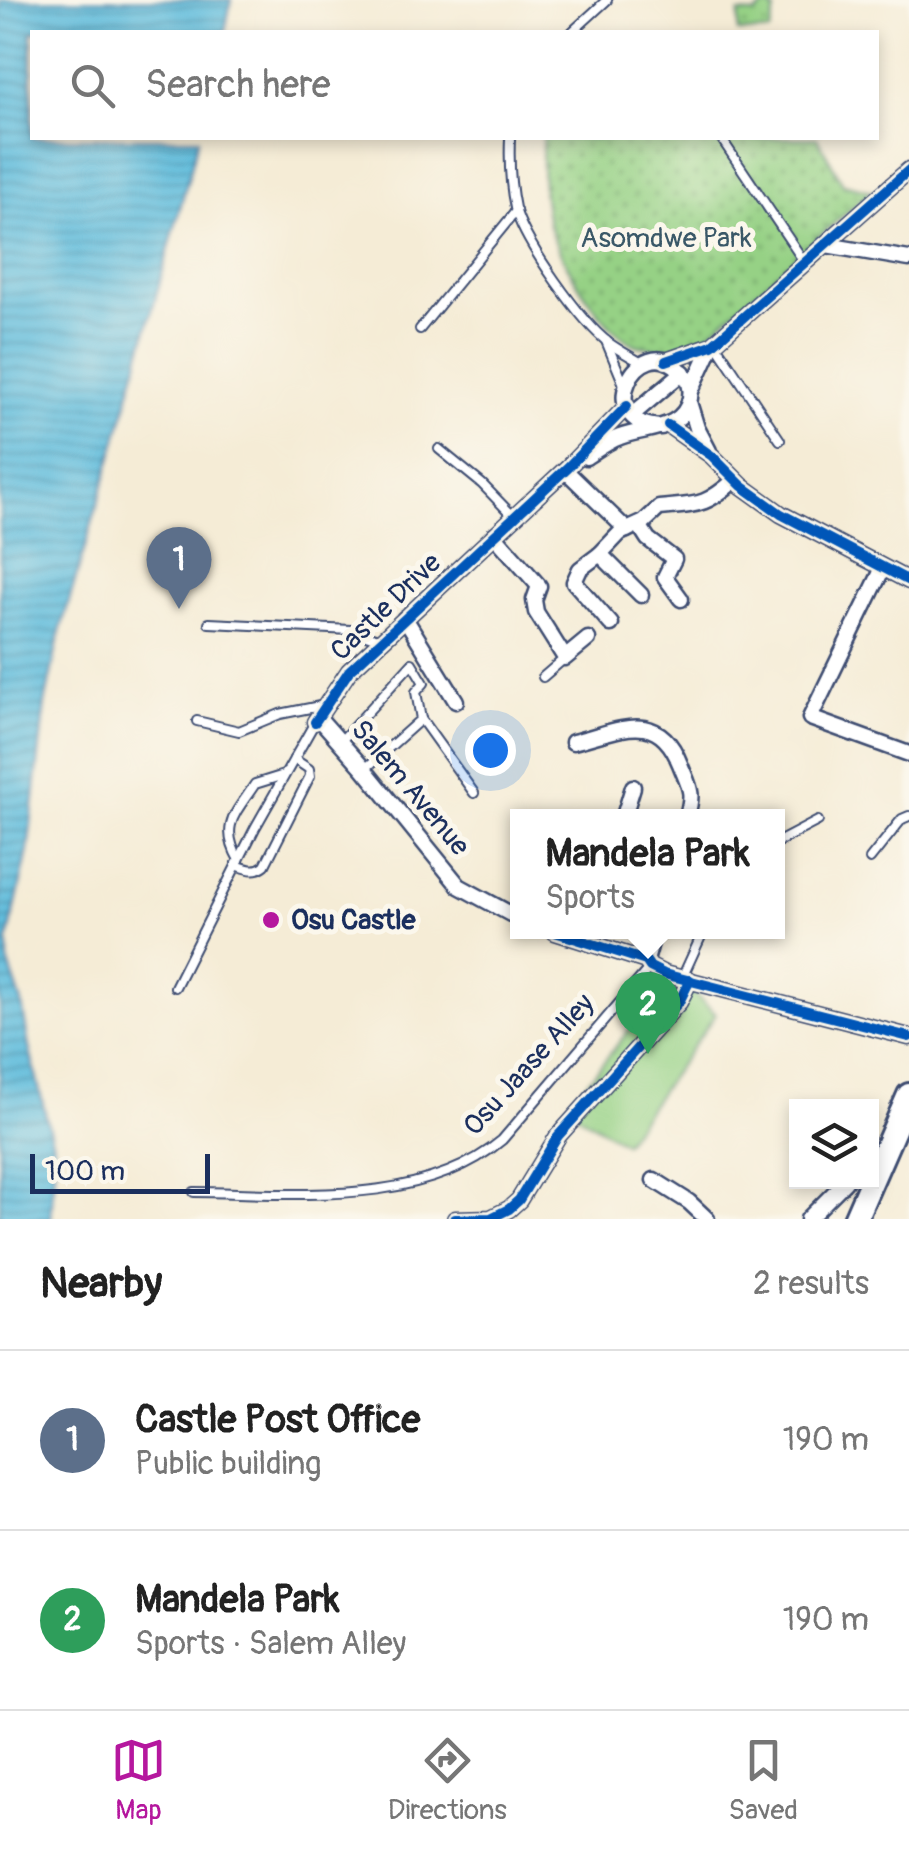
<!DOCTYPE html>
<html lang="en">
<head>
<meta charset="utf-8">
<style>
  :root { --surface:#fff; --page:#f6f6f6; --text:#222; --muted:#767676; --line:#e0e0e0; --accent:#b5179e }
  body { margin:0; font-family:Pangolin,sans-serif; background:var(--page); color:var(--text) }
  .controls { position:absolute; right:30px; bottom:30px; display:grid; overflow:hidden; border-radius:0px; box-shadow:0 5px 15px #0003 }
  .controls button { width:90px; height:90px; display:grid; place-items:center; padding:0; border:0; border-bottom:2px solid var(--line); background:var(--surface); color:var(--text); font:50px sans-serif }
  .scale { position:absolute; left:30px; bottom:25px; width:180px; box-sizing:border-box; padding-left:10px; border:5px solid #1b2f5e; border-top:0; font-size:28px; line-height:35px; white-space:nowrap; color:#1b2f5e; -webkit-text-stroke:8px #fbf7ec; paint-order:stroke }
  .you { position:absolute; left:490px; top:750px; width:35px; height:35px; margin:-25px; border:8px solid #fff; border-radius:50%; background:#1a73e8; box-shadow:0 0 0 15px #1a73e833 }
  .badge { display:grid; place-items:center; width:65px; height:65px; border-radius:50%; background:var(--accent); color:#fff; font-size:32px; font-weight:700 }
  .pin { position:absolute; translate:-50% -82px; filter:drop-shadow(0 2px 5px #0008) }
  .pin::after { content:''; position:absolute; top:52px; width:35px; height:30px; background:inherit; clip-path:polygon(0 0,100% 0,50% 100%) }
  .popup { position:absolute; left:510px; top:809px; width:275px; height:130px; box-sizing:border-box; display:grid; place-content:center; border-radius:0px; background:var(--surface); filter:drop-shadow(0 2px 8px #0005); font-size:32px; white-space:nowrap; color:var(--muted) }
  .popup b { font-size:38px; color:var(--text) }
  .popup::after { content:''; position:absolute; left:50%; top:100%; margin-left:-20px; border:20px solid transparent; border-top-color:var(--surface) }
  .list { margin:0; padding:0; list-style:none }
  h2 { display:flex; justify-content:space-between; align-items:center; height:130px; margin:0; padding:0 40px; font-size:42px }
  h2 small { font-size:32px; font-weight:400; color:var(--muted) }
  .list li { display:grid; grid-template-columns:65px 1fr auto; gap:30px; align-items:center; box-sizing:border-box; height:180px; padding:0 40px; border-top:2px solid var(--line) }
  .list b { display:block; font-size:38px; white-space:nowrap }
  .list p { margin:0; font-size:32px; white-space:nowrap; color:var(--muted) }
  .list em { font-size:32px; font-style:normal; color:var(--muted) }
  .icon { flex:none; width:55px; height:55px; fill:none; stroke:currentColor; stroke-width:2; stroke-linecap:round; stroke-linejoin:round }
  .map { position:relative; flex:none; width:909px; height:1219px; overflow:hidden }
  .search { position:absolute; background:var(--surface); box-shadow:0 5px 15px #0003; left:30px; right:30px; top:30px; height:110px; display:flex; align-items:center; gap:25px; box-sizing:border-box; padding:0 35px; border-radius:0px; color:var(--muted); font-size:38px }
  .sheet { height:490px; background:var(--surface) }
  nav { display:flex; justify-content:space-around; align-items:center; box-sizing:border-box; height:140px; border-top:2px solid var(--line); background:var(--surface); font-size:28px; color:var(--muted) }
  nav a { display:grid; justify-items:center; gap:5px }
  nav .on { color:var(--accent) }
  .map>svg:first-child { display:block }
  .green { fill:#96d185; stroke:#588072; stroke-width:2.5 }
  .park { fill:url(#park-dots); stroke:#588072; stroke-width:2.5 }
  .water { fill:url(#water-rules); stroke:#3c769d; stroke-width:2.5 }
  .lines { fill:none; stroke-linecap:round; stroke-linejoin:round }
  .lane-casing { stroke:#3c4b70; stroke-width:12 }
  .street-casing { stroke:#3c4b70; stroke-width:19 }
  .primary-casing { stroke:#3c4b70; stroke-width:28 }
  .lane { stroke:#fff; stroke-width:8 }
  .street { stroke:#fff; stroke-width:14 }
  .primary { stroke:#fff; stroke-width:22 }
  .cycleway-casing { stroke:#fbf7ec; stroke-width:16 }
  .cycleway { stroke:#0057b8; stroke-width:10 }
  .poi-dot { fill:#b5179e; stroke:#fbf7ec; stroke-width:4 }
  .labels { text-anchor:middle; dominant-baseline:central; stroke-width:10; stroke-linejoin:round; paint-order:stroke }
  .park-label { font-size:28px; fill:#3a5868; stroke:#fbf7ec }
  .street-label { font-size:28px; fill:#1b2f5e; stroke:#fbf7ec }
  .poi-label { font-size:28px; font-weight:bold; fill:#1b2f5e; stroke:#fbf7ec; text-anchor:start }
</style>
</head>
<body>
<div class="map">
<svg width="909" height="1219" viewBox="0 0 909 1219">
  <defs>
    <pattern id="park-dots" width="8" height="8" patternUnits="userSpaceOnUse" patternTransform="scale(2.5)"><rect width="8" height="8" fill="#96d185"/><path d="M2 2h.1M6 6h.1" fill="none" stroke="#7aaa70" stroke-width="1.8" stroke-linecap="round"/></pattern>
    <pattern id="water-rules" width="6" height="5" patternUnits="userSpaceOnUse" patternTransform="scale(2.5)"><rect width="6" height="5" fill="#5ebcdc"/><path d="M0 2.5h6" fill="none" stroke="#4d99b6"/></pattern>
  </defs>
  <rect width="100%" height="100%" fill="#fbf7ec"/>
  <filter id="ink" filterUnits="userSpaceOnUse"><feTurbulence type="fractalNoise" baseFrequency=".01" numOctaves="2"/><feDisplacementMap in="SourceGraphic" scale="20" xChannelSelector="R" yChannelSelector="G"/><feConvolveMatrix kernelMatrix="1 2 1 2 8 2 1 2 1" color-interpolation-filters="sRGB"/></filter>
  <filter id="wash" filterUnits="userSpaceOnUse"><feTurbulence type="fractalNoise" baseFrequency=".0048" numOctaves="4" result="noise"/><feDisplacementMap in="SourceGraphic" scale="40" xChannelSelector="R" yChannelSelector="G"/><feGaussianBlur stdDeviation="2.25" result="paint"/><feColorMatrix in="noise" values="0 0 0 0 0 0 0 0 0 0 0 0 0 0 0 0 0 1.4 0 .05"/><feComposite in="paint" operator="in"/></filter>
  <g filter="url(#wash)">
    <rect width="100%" height="100%" fill="#f5ecd6"/>
    <polygon class="green" points="673,975 716,1014 624,1143 567,1108"/>
    <g class="park">
      <polygon points="768,4 775,11 770,32 738,32 739,13 755,14"/>
      <path d="M543,138H817L843,184L871,191L689,351C679,350 643,348 636,345C602,331 557,256 548,222C542,195 541,165 543,138Z"/>
    </g>
    <polygon class="water" points="0,0 231,0 225,32 32,32 32,138 199,138 118,436 60,632 45,704 28,851 8,940 8,961 22,1003 29,1047 55,1153 51,1219 0,1219"/>
  </g>
  <g filter="url(#ink)">
    <g class="lines">
      <g class="lane-casing">
        <g id="lane">
          <polyline points="572,32 607,0"/>
          <path d="M510,138C509,161 510,185 515,208C524,242 581,322 609,343C620,351 632,357 643,364"/>
          <polyline points="721,138 805,263"/>
          <polyline points="420,329 516,211"/>
          <polyline points="606,341 625,387"/>
          <polyline points="715,343 780,440"/>
          <polyline points="439,449 482,484 514,517"/>
          <polyline points="209,623 351,630 381,640"/>
          <polyline points="543,677 565,658"/>
          <polyline points="197,721 239,731 280,714 325,705"/>
          <polyline points="340,742 412,663 424,683 416,692 421,719 474,793"/>
          <polyline points="365,769 421,719"/>
          <polyline points="778,842 818,821"/>
          <polyline points="870,859 902,819 909,816"/>
          <path d="M239,860C219,826 236,813 255,784L284,775"/>
          <path d="M236,865C248,869 255,873 265,865L310,776L309,769L294,759"/>
          <polyline points="682,978 703,932"/>
          <polyline points="175,987 255,828 315,722"/>
          <path d="M194,1192C293,1193 422,1208 502,1140L650,967"/>
        </g>
      </g>
      <g class="street-casing">
        <g id="street">
          <polyline points="826,245 909,259"/>
          <polyline points="666,361 712,345 909,170"/>
          <polyline points="691,391 712,345"/>
          <polyline points="689,402 697,428 709,451"/>
          <polyline points="632,415 683,372"/>
          <polyline points="668,425 712,456 742,486 781,514 909,581"/>
          <path d="M586,457C597,450 608,441 620,437C645,427 684,431 690,398C692,387 688,377 680,370C638,328 590,424 661,427"/>
          <polyline points="565,470 627,530"/>
          <polyline points="639,525 648,539 674,559 665,577 681,599"/>
          <polyline points="494,535 539,586 534,600 536,612 565,658 588,639"/>
          <polyline points="600,554 641,595"/>
          <polyline points="883,568 810,718 909,754"/>
          <polyline points="405,618 456,701"/>
          <path d="M611,624L574,582L580,569L600,554L620,533L644,522L659,508C699,504 704,507 735,480"/>
          <polyline points="318,717 364,769 459,886 518,918"/>
          <polyline points="315,722 349,671 568,467 627,406"/>
          <path d="M573,742C619,731 658,707 680,764C690,789 694,791 687,816"/>
          <polyline points="624,816 633,787"/>
          <polyline points="555,932 646,961 650,967 664,974 909,1037"/>
          <polyline points="646,961 654,932"/>
          <polyline points="654,1180 689,1202 707,1219"/>
          <polyline points="455,1219 491,1218 509,1209 519,1200 558,1136 679,1002 690,980"/>
          <polyline points="808,1219 845,1182"/>
        </g>
      </g>
      <g class="primary-casing">
        <polyline id="primary" points="855,1219 909,1095"/>
      </g>
      <use href="#lane" class="lane"/>
      <use href="#street" class="street"/>
      <use href="#primary" class="primary"/>
      <g class="cycleway-casing">
        <g id="cycleway">
          <polyline points="666,361 712,345 909,170"/>
          <polyline points="668,425 712,456 742,486 781,514 909,581"/>
          <polyline points="315,722 349,671 568,467 627,406"/>
          <polyline points="555,932 646,961 650,967 664,974 909,1037"/>
          <polyline points="455,1219 491,1218 509,1209 519,1200 558,1136 679,1002 690,980"/>
        </g>
      </g>
      <use href="#cycleway" class="cycleway"/>
    </g>
  </g>
  <circle class="poi-dot" cx="271" cy="920" r="10"/>
  <g class="labels">
    <g class="park-label">
      <text x="666" y="238">Asomdwe Park</text>
    </g>
    <g class="street-label">
      <text transform="translate(386 607) rotate(-44)">Castle Drive</text>
      <text transform="translate(410 788) rotate(50)">Salem Avenue</text>
      <text transform="translate(529 1065) rotate(-48)">Osu Jaase Alley</text>
    </g>
    <g class="poi-label">
      <text x="291" y="920">Osu Castle</text>
    </g>
  </g>
</svg>
<div class="controls">
<button><svg class="icon" aria-label="layers" viewBox="0 0 24 24"><path d="M12 4l9 5-9 5-9-5zM3 14l9 5 9-5"/></svg></button>
</div>
<div class="scale">100 m</div>
<div class="you"></div>
<div class="pin badge" style="left:179px;top:609px;background:#5c6f8a">1</div>
<div class="pin badge" style="left:648px;top:1054px;background:#2e9e5b">2</div>
<div class="popup"><b>Mandela Park</b>Sports</div>
<div class="search"><svg class="icon" aria-label="search" viewBox="0 0 24 24"><circle cx="10" cy="10" r="6"/><path d="M15 15l6 6"/></svg>Search here</div>
</div>
<section class="sheet">
<h2>Nearby<small>2 results</small></h2>
<ul class="list">
<li><span class="badge" style="background:#5c6f8a">1</span><div><b>Castle Post Office</b><p>Public building</p></div><em>190 m</em></li>
<li><span class="badge" style="background:#2e9e5b">2</span><div><b>Mandela Park</b><p>Sports · Salem Alley</p></div><em>190 m</em></li>
</ul>
</section>
<nav>
<a class="on"><svg class="icon" aria-label="map" viewBox="0 0 24 24"><path d="M3 6l6-2 6 2 6-2v14l-6 2-6-2-6 2zM9 4v14M15 6v14"/></svg>Map</a>
<a><svg class="icon" aria-label="directions" viewBox="0 0 24 24"><path d="M12 3l9 9-9 9-9-9zM9 14v-3h6M13 9l2 2-2 2"/></svg>Directions</a>
<a><svg class="icon" aria-label="saved" viewBox="0 0 24 24"><path d="M7 4h10v16l-5-4-5 4z"/></svg>Saved</a>
</nav>
</body>
</html>
